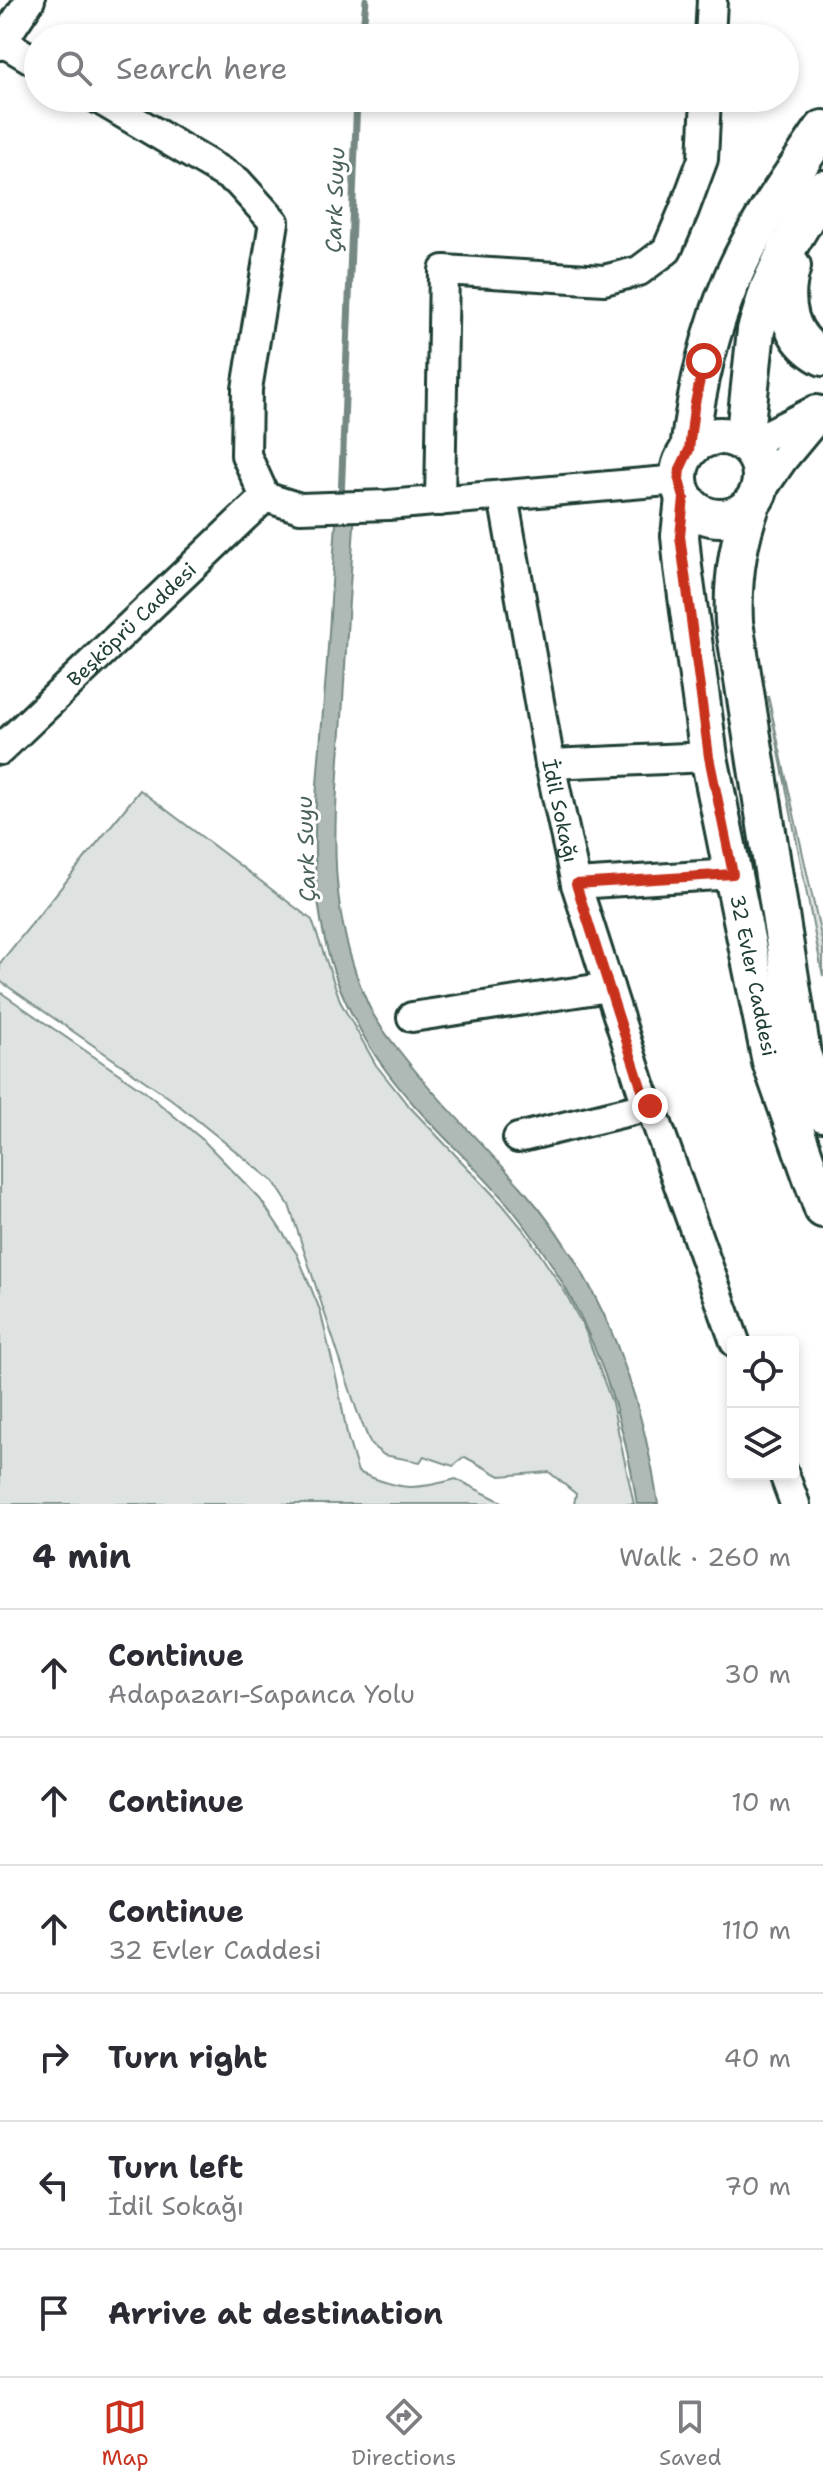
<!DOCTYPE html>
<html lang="en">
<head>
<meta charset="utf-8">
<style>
  :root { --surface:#fff; --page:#f7f7f7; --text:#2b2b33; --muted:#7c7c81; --line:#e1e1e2; --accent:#c8321e }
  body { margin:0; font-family:"Shantell Sans",sans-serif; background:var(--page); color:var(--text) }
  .controls { position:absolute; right:24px; bottom:24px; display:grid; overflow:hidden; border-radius:8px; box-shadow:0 4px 12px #0003 }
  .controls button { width:72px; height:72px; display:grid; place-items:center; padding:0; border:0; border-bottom:2px solid var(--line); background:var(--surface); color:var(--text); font:40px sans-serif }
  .stop { position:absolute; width:24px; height:24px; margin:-18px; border:6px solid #c8321e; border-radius:50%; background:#fff }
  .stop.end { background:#c8321e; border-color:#fff; box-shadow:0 2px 8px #0008 }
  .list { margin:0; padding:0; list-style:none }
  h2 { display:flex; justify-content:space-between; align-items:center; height:104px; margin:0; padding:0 32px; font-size:34px }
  h2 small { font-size:26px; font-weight:400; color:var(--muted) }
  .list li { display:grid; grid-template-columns:52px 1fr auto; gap:24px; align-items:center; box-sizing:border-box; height:128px; padding:0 32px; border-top:2px solid var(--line) }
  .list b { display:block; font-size:30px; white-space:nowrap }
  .list p { margin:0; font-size:26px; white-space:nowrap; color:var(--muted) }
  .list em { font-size:26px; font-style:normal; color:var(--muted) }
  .icon { flex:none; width:44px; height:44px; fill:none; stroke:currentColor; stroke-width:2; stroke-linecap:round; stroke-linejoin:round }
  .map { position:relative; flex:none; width:823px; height:1504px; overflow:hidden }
  .search { position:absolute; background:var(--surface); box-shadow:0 4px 12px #0003; left:24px; right:24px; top:24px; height:88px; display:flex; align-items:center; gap:20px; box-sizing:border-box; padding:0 28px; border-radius:44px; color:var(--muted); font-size:30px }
  .sheet { height:872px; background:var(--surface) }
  nav { display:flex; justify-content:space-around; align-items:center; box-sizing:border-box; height:112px; border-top:2px solid var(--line); background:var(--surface); font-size:22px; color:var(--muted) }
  nav a { display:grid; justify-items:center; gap:4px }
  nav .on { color:var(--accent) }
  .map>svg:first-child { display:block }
  .green { fill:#dee3e2; stroke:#7e908b; stroke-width:2 }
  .water { fill:#afbab7; stroke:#758883; stroke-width:2 }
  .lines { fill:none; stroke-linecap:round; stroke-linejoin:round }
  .stream { stroke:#758883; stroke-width:7 }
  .minor-casing { stroke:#1f3d34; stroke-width:34 }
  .major-casing { stroke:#1f3d34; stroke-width:42 }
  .minor { stroke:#fff; stroke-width:28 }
  .major { stroke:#fff; stroke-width:36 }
  .route { stroke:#c8321e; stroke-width:10 }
  .labels { text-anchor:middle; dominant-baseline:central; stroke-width:6; stroke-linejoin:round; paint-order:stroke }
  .street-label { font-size:20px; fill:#1f3d34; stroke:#fff }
  .water-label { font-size:22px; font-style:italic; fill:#4a625b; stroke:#fff }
</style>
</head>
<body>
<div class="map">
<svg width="823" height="1504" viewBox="0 0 823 1504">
  <rect width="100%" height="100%" fill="#fff"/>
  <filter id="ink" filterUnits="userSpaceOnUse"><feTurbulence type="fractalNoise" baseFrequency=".0125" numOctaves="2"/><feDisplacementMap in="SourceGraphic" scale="16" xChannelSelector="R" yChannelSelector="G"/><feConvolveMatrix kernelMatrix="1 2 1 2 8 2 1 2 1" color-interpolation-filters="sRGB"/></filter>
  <g filter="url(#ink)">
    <g class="green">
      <polygon points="768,696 823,945 823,976"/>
      <polygon points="140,790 312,920 341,1003 376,1065 407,1104 502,1204 526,1233 565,1292 585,1330 612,1403 634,1504 574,1504 576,1494 549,1472 500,1476 465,1457 453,1466 424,1456 420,1462 384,1455 371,1445 357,1411 289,1205 274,1182 171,1099 0,981 0,963"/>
      <path d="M0,992L144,1091L203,1140L260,1199L297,1254L320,1310L337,1381L348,1439L358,1472C400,1490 413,1491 456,1479L506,1504H0Z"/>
    </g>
    <path class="water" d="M355,511C350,580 346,648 342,717C335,819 324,904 367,1002C376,1023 390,1039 404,1057C440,1103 482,1143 521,1187C601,1277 641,1387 658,1504H637C621,1397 583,1298 515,1213C473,1161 420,1119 382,1065C368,1046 356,1023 346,1002C299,902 317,793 325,687C330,629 332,570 337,512Z"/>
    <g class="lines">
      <g class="stream">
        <polyline points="362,38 366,0"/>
        <polyline points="341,499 357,98"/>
      </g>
      <g class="minor-casing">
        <g id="minor">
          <polyline points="710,38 712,0"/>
          <polyline points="3,42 38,63"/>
          <polyline points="0,45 30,0"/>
          <polyline points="97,98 237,181 274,222 247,389 246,455 265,497 300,508 388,505 679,480"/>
          <polyline points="747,445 816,410"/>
          <polyline points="758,495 783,459 823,411"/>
          <path id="s1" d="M503,496L550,764L576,884L642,1090L656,1121L735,1342"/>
          <polyline points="440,501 444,270 604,280 639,271 667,250 684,210 703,159 706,98"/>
          <path id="s2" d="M0,750L265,497"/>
          <polyline points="550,764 709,757"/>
          <polyline points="576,884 733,874"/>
          <polyline points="412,1017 609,987"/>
          <polyline points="518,1138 650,1106"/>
          <polyline points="784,1474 795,1504"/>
        </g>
      </g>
      <g class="major-casing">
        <g id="major">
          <path d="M792,266C781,302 788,339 823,357"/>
          <circle cx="720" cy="477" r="41"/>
          <polyline points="744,442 756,330 769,288 787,249 823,189"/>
          <path d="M689,450C696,391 709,332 733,277C756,224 791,177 823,129"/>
          <path id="s3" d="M684,498L680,536L683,567L709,757L771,1062L823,1209"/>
          <path d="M751,506C737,545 732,581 734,622L802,1054L823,1113"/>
        </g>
      </g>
      <use href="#minor" class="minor"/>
      <use href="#major" class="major"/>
    </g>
  </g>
  <g class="lines" filter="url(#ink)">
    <polyline class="route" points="650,1106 642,1090 576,884 733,874 709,757 680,536 684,498 679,480 680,469 689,450 694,408 704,361"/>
  </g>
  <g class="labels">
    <g class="street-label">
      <text stroke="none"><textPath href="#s2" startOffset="182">Beşköprü Caddesi</textPath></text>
      <text stroke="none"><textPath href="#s1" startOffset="320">İdil Sokağı</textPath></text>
      <text stroke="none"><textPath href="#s3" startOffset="484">32 Evler Caddesi</textPath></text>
    </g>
    <g class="water-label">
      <text transform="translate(335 200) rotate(-88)">Çark Suyu</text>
      <text transform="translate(306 849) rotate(-92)">Çark Suyu</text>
    </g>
  </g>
</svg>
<div class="controls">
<button><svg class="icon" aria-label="locate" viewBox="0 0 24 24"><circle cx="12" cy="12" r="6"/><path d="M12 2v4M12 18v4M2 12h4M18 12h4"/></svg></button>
<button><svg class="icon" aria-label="layers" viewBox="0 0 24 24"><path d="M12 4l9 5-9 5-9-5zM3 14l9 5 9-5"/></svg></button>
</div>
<div class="stop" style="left:704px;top:361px"></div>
<div class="stop end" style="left:650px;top:1106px"></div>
<div class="search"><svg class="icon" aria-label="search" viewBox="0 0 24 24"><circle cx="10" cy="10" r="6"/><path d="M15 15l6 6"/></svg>Search here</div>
</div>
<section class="sheet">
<h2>4 min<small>Walk · 260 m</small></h2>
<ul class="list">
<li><svg class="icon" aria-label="ahead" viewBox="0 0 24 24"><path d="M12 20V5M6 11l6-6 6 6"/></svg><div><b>Continue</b><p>Adapazarı-Sapanca Yolu</p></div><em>30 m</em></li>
<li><svg class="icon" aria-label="ahead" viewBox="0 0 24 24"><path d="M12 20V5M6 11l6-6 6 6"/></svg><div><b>Continue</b></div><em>10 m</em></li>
<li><svg class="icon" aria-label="ahead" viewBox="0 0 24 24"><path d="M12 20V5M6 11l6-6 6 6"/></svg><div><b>Continue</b><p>32 Evler Caddesi</p></div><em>110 m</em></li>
<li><svg class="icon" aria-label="right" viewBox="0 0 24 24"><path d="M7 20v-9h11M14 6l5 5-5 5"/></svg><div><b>Turn right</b></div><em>40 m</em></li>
<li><svg class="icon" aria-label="left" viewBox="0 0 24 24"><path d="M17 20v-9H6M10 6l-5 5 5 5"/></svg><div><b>Turn left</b><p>İdil Sokağı</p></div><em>70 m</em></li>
<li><svg class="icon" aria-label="arrive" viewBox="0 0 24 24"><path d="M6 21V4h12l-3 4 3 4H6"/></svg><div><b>Arrive at destination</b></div></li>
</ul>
</section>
<nav>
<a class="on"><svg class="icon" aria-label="map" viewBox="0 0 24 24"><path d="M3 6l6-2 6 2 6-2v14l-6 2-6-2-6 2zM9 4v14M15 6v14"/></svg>Map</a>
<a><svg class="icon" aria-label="directions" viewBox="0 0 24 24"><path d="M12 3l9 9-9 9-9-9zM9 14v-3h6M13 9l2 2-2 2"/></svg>Directions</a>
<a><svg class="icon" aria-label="saved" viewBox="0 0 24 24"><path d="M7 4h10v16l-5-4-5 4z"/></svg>Saved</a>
</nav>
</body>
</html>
